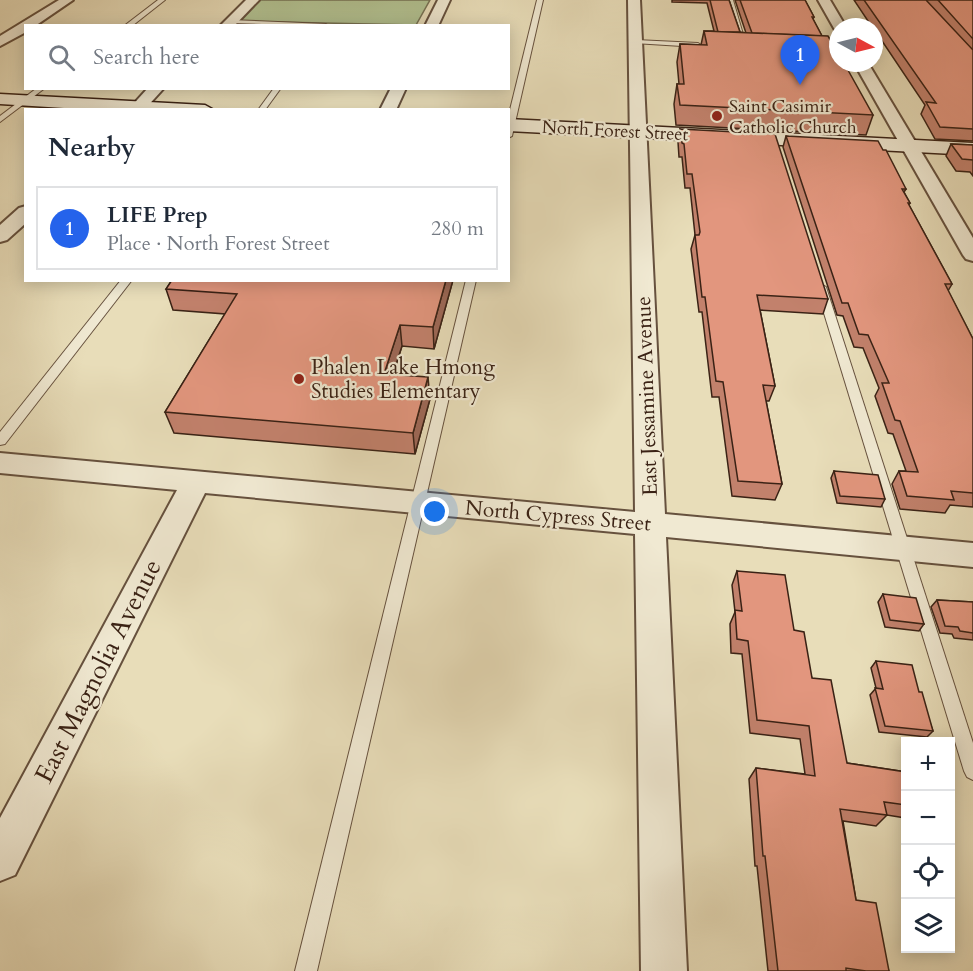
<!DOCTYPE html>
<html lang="en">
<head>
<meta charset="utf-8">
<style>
  :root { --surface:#fff; --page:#f6f6f7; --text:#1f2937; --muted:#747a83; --line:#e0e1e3; --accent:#2563eb }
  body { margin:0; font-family:Cardo,serif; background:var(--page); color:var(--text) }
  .controls { position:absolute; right:18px; bottom:18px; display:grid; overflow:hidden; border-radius:0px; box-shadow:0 3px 15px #0003 }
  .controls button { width:54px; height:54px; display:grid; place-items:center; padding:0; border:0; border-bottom:2px solid var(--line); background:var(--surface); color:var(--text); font:30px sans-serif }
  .compass { position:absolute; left:829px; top:18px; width:54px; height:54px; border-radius:50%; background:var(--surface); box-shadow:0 3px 15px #0003; rotate:97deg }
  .you { position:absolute; left:435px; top:512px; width:21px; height:21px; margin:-15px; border:4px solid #fff; border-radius:50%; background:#1a73e8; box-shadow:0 0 0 9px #1a73e833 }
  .badge { display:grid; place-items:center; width:39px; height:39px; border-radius:50%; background:var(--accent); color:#fff; font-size:20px; font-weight:700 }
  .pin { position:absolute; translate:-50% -50px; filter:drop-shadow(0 2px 3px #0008) }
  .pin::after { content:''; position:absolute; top:32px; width:21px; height:18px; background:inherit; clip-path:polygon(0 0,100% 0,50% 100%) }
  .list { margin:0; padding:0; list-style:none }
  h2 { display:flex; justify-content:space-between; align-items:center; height:78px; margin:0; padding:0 24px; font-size:26px }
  h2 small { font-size:20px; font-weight:400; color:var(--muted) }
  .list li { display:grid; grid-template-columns:39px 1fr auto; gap:18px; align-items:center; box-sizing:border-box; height:84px; margin:0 12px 12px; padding:0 12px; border:2px solid var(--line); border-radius:0px }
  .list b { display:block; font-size:22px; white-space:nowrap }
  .list p { margin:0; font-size:20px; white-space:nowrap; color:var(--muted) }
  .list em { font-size:20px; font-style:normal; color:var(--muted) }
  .icon { flex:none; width:33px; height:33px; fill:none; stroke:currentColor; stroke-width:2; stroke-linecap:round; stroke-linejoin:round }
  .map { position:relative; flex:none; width:973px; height:971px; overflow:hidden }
  .search { position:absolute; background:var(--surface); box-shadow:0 3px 15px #0003; left:24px; top:24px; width:486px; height:66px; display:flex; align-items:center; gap:15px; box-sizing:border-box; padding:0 21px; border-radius:0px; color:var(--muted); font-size:22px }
  .panel { position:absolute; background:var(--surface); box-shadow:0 3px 15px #0003; left:24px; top:108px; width:486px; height:174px; border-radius:0px }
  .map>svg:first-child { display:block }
  .green { fill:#b2c292; stroke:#767254; stroke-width:1.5 }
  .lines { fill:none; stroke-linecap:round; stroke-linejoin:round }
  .lane-casing { stroke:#66513e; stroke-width:2 }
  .street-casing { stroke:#66513e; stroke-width:4 }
  .secondary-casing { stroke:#3a2215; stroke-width:3 }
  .lane { fill:#f0e9d2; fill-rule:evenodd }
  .street { fill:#f0e9d2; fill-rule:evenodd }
  .secondary { fill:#f0e9d2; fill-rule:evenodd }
  .wall { fill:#c2816c; stroke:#3a2215; stroke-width:1.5 }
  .shaded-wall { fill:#9e6958; stroke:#3a2215; stroke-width:1.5 }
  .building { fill:#e2967e; stroke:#3a2215; stroke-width:1.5 }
  .poi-dot { fill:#8f2418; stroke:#f0e9d2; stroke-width:2 }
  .labels { text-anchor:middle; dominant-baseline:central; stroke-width:4.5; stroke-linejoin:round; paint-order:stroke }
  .far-poi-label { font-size:18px; fill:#3a2215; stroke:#f0e9d2; text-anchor:start }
  .far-street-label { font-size:18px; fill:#3a2215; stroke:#f0e9d2 }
  .poi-label { font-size:21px; fill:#3a2215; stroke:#f0e9d2; text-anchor:start }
  .street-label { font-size:21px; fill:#3a2215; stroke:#f0e9d2 }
  .near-street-label { font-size:26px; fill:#3a2215; stroke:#f0e9d2 }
</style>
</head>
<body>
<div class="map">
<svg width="973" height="971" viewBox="0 0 973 971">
  <rect width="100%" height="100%" fill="#e8ddb9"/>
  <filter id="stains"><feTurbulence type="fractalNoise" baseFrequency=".00333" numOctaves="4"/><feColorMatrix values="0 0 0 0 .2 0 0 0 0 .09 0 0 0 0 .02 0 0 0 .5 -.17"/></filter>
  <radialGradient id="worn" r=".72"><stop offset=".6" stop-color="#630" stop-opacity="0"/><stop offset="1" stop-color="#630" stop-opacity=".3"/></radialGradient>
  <polygon class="green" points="253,0 430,0 416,25 231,21"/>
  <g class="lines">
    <g class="lane-casing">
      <g id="lane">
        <polygon points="158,0 165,0 132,26 124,26"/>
        <polygon points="537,0 543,0 512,136 508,138 508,118"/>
        <polygon points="727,0 733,0 747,48 742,47"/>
        <polygon points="229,20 326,24 329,26 231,23"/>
        <polygon points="636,40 698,43 701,45 698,47 634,43"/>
        <polygon points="37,88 45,88 0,122 0,116"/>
        <polygon points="274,88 281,88 265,110 258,110"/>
        <polygon points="121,280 132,280 5,444 0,445 0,432"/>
        <polygon points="466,280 476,280 317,971 295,971"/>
        <polygon points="821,284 826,287 973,743 973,780 967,777 964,771 816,287"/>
      </g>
    </g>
    <g class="street-casing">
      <g id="street">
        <polygon points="59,0 73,0 35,26 26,26 26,32 0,46 0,36"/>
        <polygon points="246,0 259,0 234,26 220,26"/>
        <polygon points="438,0 450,0 438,26 425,26"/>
        <polygon points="628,0 640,0 665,514 973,543 973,567 666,537 687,971 641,971 635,534 205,493 15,875 0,881 0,818 177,490 0,473 0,453 635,512"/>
        <polygon points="818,0 830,0 846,27 838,27 838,30 835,30"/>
        <polygon points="854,63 868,63 973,238 973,261 966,259 963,255"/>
        <polygon points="148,88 164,88 144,110 128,110"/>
        <polygon points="391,88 406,88 396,110 380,110"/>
        <polygon points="26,206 26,223 7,240 0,242 0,225 19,208"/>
      </g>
    </g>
    <g class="secondary-casing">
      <g id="secondary">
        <polygon points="0,94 205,105 214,110 96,110 0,104"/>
        <polygon points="508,119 973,143 973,155 508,131"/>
      </g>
    </g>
    <use href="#lane" class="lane"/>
    <use href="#street" class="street"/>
    <use href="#secondary" class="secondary"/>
  </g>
  <g class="wall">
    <polygon points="672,0 729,0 740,32 746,33 735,0 805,0 814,17 813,19 822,36 873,115 866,135 676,125 674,104 677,84 679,84 677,62 680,44 701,45 704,31 714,31 707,3 672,2"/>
    <polygon points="854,0 973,0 973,141 935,139 921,114 925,105 874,29 874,27 872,27"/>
    <polygon points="680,129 828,299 823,314 760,310 775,386 769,401 766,401 782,484 775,500 732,496 719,397 712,397 702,312 699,312 691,249 695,235 690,188 685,188 682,157 679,157 678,142"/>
    <polygon points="786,136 906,189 904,192 910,203 909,205 952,284 948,291 973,339 973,507 950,505 945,513 900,509 892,484 899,471 906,471 893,434 888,433 875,396 879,388 863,348 854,347 843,316 837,315 783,147"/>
    <polygon points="951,144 973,145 973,176 970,172 956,171 946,156"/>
    <polygon points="172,280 453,280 434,349 402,346 393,375 430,399 415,454 174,433 165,412 225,314 173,310 166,289"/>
    <polygon points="834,471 885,499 881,507 837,503 831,478"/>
    <polygon points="737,571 794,630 812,678 847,763 906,772 906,818 887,815 876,826 843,821 856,900 889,971 768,971 757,866 755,866 749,779 756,768 805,774 800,739 750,733 742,654 731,653 730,624 735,612 732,585"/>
    <polygon points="883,594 924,624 919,631 885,627 878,602"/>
    <polygon points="937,600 973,602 973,640 954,638 952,634 940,633 931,607"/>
    <polygon points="876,661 919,692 933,731 927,737 879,732 870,695 876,688 871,668"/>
  </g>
  <g class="shaded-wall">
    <polygon points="446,280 453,280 434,349 433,327"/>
    <polygon points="400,325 402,346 386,395 384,374"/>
    <polygon points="428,377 430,399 415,454 413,433"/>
  </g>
  <g class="building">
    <polygon points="710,0 729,0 740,32 718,32"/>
    <polygon points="740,0 805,0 814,17 812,17 822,36 752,33"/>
    <polygon points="864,0 926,0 973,50 973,129 940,127 926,102 936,103"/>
    <polygon points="938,0 973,0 973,39"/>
    <polygon points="704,31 828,36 838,53 838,63 844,63 873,115 680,105 677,84 684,84 680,44 707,45"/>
    <polygon points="680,129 775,134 828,299 757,295 775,386 763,385 782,484 738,481 723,382 716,381 705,297 702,297 695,235 699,235 700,232 692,174 687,174 684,144 682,143"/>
    <polygon points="786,136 878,141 883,150 886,150 906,189 902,189 910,203 908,203 952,284 945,284 973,339 973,493 951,491 954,500 907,496 899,471 918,472 900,421 895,420 882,383 889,383 868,335 859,334 848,303 842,303"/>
    <polygon points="951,144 973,145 973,160 962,159"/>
    <polygon points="172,280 446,280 433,327 400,325 384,374 428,377 413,433 165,412 237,294 166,289"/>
    <polygon points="834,471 878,475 885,499 840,496"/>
    <polygon points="737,571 785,575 794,630 804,632 812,678 831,680 847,763 906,772 906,805 884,802 887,815 840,809 856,900 876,903 889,971 866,971 846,968 846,971 778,971 765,856 763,856 756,768 815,776 809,726 757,720 748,641 737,639 735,610 742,611"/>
    <polygon points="883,594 916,598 924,624 890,620"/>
    <polygon points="937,600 973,602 973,633 960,631 958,627 945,626"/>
    <polygon points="876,661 912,665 919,692 922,692 933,731 885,726 875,688 883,689"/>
  </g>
  <g class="poi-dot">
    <circle cx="717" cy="116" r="6"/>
    <circle cx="299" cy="379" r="6"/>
  </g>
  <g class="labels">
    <g class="far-poi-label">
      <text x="729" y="106">Saint Casimir<tspan x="729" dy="21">Catholic Church</tspan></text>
    </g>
    <g class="far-street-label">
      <text transform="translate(615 131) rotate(3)">North Forest Street</text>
    </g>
    <g class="poi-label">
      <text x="311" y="367">Phalen Lake Hmong<tspan x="311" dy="24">Studies Elementary</tspan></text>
    </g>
    <g class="street-label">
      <text transform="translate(647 396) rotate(-92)">East Jessamine Avenue</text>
      <text transform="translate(558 516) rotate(5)">North Cypress Street</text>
    </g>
    <g class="near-street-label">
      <text transform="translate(98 671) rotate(-63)">East Magnolia Avenue</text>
    </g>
  </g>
  <rect width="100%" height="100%" filter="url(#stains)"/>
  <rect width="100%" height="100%" fill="url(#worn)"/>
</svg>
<div class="controls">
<button>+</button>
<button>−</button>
<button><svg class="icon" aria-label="locate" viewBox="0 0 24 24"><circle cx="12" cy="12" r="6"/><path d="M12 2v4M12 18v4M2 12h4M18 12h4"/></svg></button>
<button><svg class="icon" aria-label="layers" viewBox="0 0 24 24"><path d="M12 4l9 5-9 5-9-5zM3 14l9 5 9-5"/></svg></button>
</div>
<svg class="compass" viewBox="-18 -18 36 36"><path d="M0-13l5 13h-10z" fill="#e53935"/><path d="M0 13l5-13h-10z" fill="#747a83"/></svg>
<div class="you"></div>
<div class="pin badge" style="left:800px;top:85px">1</div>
<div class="search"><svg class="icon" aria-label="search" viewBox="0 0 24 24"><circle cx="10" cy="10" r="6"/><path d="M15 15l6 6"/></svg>Search here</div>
<section class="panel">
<h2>Nearby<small></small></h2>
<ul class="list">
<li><span class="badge">1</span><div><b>LIFE Prep</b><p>Place · North Forest Street</p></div><em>280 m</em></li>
</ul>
</section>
</div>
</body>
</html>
